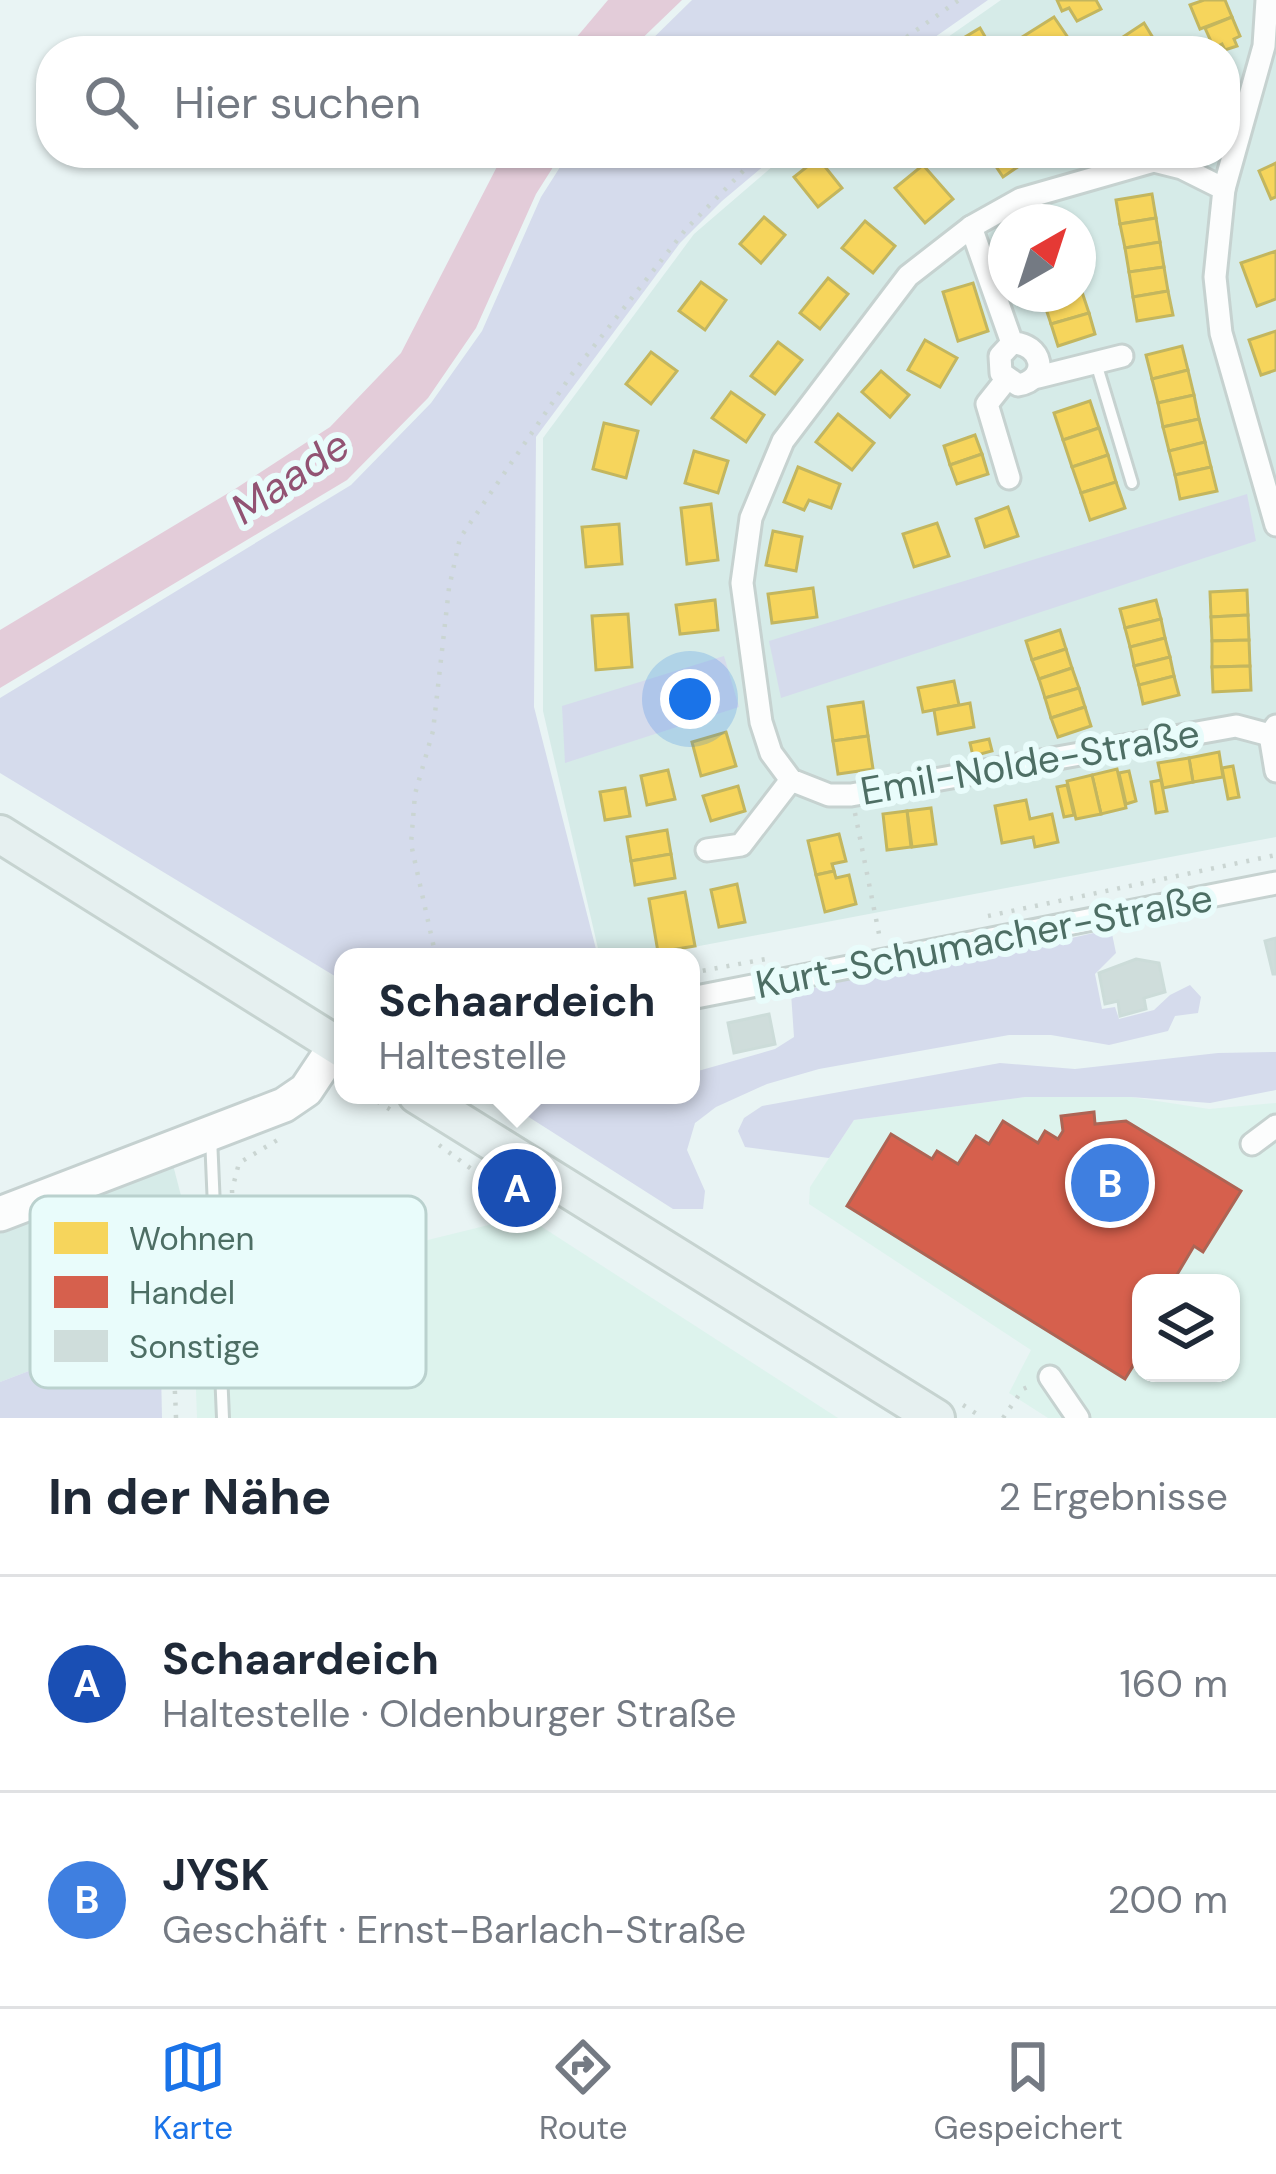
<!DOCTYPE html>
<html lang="de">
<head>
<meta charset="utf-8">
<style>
  :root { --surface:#fff; --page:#f6f6f7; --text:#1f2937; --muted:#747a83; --line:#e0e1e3; --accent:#1a73e8 }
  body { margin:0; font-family:"DM Sans",sans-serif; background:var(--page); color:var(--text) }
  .controls { position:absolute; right:36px; bottom:36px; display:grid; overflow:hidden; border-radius:24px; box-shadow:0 3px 9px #0004 }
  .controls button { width:108px; height:108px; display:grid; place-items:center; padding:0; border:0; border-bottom:3px solid var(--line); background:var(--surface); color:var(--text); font:60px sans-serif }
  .compass { position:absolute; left:988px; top:204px; width:108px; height:108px; border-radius:50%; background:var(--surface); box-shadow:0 3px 9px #0004; rotate:39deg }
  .you { position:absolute; left:690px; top:699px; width:42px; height:42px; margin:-30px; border:9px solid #fff; border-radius:50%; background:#1a73e8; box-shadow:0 0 0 18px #1a73e833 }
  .badge { display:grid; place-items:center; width:78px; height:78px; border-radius:50%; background:var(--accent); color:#fff; font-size:39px; font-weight:700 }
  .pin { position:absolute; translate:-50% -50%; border:6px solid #fff; box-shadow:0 3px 12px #0006 }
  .popup { position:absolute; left:334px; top:948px; width:366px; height:156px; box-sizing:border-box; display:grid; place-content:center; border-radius:24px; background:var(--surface); filter:drop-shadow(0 3px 9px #0005); font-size:39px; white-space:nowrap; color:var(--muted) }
  .popup b { font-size:45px; color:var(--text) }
  .popup::after { content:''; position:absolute; left:50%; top:100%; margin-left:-24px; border:24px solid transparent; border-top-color:var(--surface) }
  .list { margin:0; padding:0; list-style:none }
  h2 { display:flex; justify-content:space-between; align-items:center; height:156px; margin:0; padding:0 48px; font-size:51px }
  h2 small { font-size:39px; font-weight:400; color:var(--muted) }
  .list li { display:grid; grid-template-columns:78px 1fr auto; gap:36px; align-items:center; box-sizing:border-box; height:216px; padding:0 48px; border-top:3px solid var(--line) }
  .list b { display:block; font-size:45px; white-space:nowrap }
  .list p { margin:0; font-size:39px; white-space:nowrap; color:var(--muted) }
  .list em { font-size:39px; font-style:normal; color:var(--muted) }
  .icon { flex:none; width:66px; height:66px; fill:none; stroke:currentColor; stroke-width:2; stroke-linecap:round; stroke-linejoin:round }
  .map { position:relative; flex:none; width:1276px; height:1418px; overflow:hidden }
  .search { position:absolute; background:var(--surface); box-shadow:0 3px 9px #0004; left:36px; right:36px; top:36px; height:132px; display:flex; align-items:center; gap:30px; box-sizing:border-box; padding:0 42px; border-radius:48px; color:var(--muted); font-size:45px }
  .sheet { height:588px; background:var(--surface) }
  nav { display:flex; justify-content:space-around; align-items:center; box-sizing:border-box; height:168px; border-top:3px solid var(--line); background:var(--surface); font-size:33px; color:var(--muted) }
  nav a { display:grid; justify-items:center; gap:6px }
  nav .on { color:var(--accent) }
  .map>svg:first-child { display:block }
  .residential { fill:#d6ebe8; fill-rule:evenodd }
  .commercial { fill:#ddf3ed; fill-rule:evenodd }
  .green { fill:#d5dbec }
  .water { fill:#e3ccd9 }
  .homes { fill:#f6d55c; stroke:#c3b65e; stroke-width:3 }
  .shops { fill:#d6604d; stroke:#ad6454; stroke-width:3 }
  .building { fill:#cfdddb; stroke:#ccdcd9; stroke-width:3 }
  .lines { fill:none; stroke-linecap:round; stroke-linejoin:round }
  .lane-casing { stroke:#c6d2d0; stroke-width:16 }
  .street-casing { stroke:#c6d2d0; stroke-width:27 }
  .secondary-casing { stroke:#c5d1d0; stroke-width:39 }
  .primary-casing { stroke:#c6d3d0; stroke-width:42 }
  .path { stroke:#cad5d2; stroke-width:4.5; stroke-dasharray:3 9; stroke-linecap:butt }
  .lane { stroke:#fcfdfd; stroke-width:10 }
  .street { stroke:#fcfdfd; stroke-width:21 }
  .secondary { stroke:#fcfdfd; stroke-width:33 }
  .primary { stroke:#e6f0f0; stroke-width:36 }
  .labels { text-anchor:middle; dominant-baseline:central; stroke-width:12; stroke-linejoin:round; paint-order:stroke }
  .street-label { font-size:39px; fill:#4d6e64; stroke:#e9fcfb }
  .water-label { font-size:42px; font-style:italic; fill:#925373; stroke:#e9fcfb }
  .key { fill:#e9fcfb; stroke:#bad1ce; stroke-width:3 }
  .key-label { font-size:33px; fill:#4d6e64 }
</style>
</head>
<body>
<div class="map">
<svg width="1276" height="1418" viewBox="0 0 1276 1418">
  <rect width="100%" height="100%" fill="#e9f4f4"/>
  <g class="residential">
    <path d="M1001,0H1276V837L641,957H600L543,711V438L694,234L788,153H1225V51H928ZM1006,222H1078V294H1006Z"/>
    <polygon points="172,1161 193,1242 160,1321 0,1382 0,1227"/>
  </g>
  <g class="commercial">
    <path d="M1025,1097H1131L1209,1109L1276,1103V1418H1048L1009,1393L1031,1350L809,1204L810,1187L854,1120ZM1141,1283H1231V1373H1141Z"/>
    <polygon points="525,1216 838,1418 197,1418 193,1309 375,1253"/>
  </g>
  <g class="green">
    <polygon points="692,0 988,0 915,51 640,51"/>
    <polygon points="569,153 779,153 722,201 680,243 536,437 534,707 598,957 343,957 343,981 0,773 0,698 351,485 431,403 482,331 541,197"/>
    <polygon points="1247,494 1256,541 781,698 769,641"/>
    <polygon points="724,656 739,707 565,763 562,706"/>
    <polygon points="1111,929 1116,953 1095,974 1102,1009 1115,1007 1119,1019 1154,1010 1170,995 1190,985 1201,997 1198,1013 1175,1016 1168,1031 1109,1045 1051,1035 1009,1035 819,1069 767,1084 716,1107 695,1123 687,1150 705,1191 703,1209 673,1209 524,1114 509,1095 563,1095 565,1100 592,1095 691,1095 691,1073 775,1049 794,1037 791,993 964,954 1041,945"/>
    <polygon points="1276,1052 1276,1090 1210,1103 1131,1097 1025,1097 854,1120 829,1158 745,1147 738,1131 744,1118 762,1106 1000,1063 1075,1069 1218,1053"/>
    <polygon points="160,1321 162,1418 0,1418 0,1382"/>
  </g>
  <g class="water">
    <polygon points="608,0 682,0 629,51 565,51"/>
    <polygon points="504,153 562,153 536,194 476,328 428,398 347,480 0,688 0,630 235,489 330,427 401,353"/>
  </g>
  <g class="homes">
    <polygon points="1057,0 1096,0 1101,9 1077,21 1069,8 1062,11"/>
    <polygon points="1204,0 1225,0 1232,17 1200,29 1190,5"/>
    <polygon points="1054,17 1071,42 1057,51 1026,51 1019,39"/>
    <polygon points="1232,17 1240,36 1234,39 1237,46 1225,50 1222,44 1214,48 1205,28"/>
    <polygon points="1144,23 1161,51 1115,51 1111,45"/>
    <polygon points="980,28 991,47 994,51 967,51 960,40"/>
    <polygon points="987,153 1034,153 1035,155 1003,177"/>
    <polygon points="818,158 842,188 818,207 794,177"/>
    <polygon points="1276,163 1276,197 1271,199 1259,171"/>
    <polygon points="923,165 953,199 925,223 895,188"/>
    <polygon points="1152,194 1156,218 1120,224 1116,200"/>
    <polygon points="764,217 785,235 761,263 740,244"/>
    <polygon points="1156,218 1160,242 1125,248 1120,224"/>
    <polygon points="865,221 895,246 873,273 842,248"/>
    <polygon points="1160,242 1164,267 1129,272 1125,248"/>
    <polygon points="1276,251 1276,299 1257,306 1241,263"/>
    <polygon points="1164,267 1168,291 1133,297 1129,272"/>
    <polygon points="828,278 848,294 820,329 800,313"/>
    <polygon points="701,282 726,300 705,330 679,311"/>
    <polygon points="973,283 988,331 958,341 943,292"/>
    <polygon points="1168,291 1173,315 1137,321 1133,297"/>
    <polygon points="1082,292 1089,313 1051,324 1044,303"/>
    <polygon points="1089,313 1095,334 1058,346 1051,324"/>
    <polygon points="1276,331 1276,370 1261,375 1249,340"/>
    <polygon points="925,340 957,358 940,387 908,370"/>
    <polygon points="778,342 802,360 775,394 751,376"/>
    <polygon points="1182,346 1188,370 1152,379 1146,355"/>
    <polygon points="651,352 677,371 651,404 626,384"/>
    <polygon points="1188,370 1194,395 1158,403 1152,379"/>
    <polygon points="881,371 909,395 890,417 862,392"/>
    <polygon points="731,392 764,415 746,442 712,418"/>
    <polygon points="1194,395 1199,419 1163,427 1158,403"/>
    <polygon points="1090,401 1099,428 1063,440 1054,413"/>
    <polygon points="838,414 874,443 852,470 816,442"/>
    <polygon points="1199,419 1205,442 1169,451 1163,427"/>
    <polygon points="604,423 638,431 626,478 593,469"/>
    <polygon points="1099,428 1108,455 1072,467 1063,440"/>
    <polygon points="975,435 982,454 950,465 944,446"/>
    <polygon points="1205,442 1211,467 1175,475 1169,451"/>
    <polygon points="694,451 728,461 718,493 685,483"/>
    <polygon points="982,454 988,474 957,484 950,465"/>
    <polygon points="1108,455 1116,482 1081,493 1072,467"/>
    <polygon points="798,467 840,484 831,508 809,500 804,510 784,502"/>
    <polygon points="1211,467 1217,491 1180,499 1175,475"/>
    <polygon points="1116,482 1125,508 1090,520 1081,493"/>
    <polygon points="711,504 718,560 687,564 681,508"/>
    <polygon points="1008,507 1018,536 985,547 976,519"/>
    <polygon points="937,523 949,556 914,567 903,534"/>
    <polygon points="619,524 622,564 586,567 582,527"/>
    <polygon points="773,531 802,537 796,571 766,565"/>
    <polygon points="813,588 817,617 772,623 768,594"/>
    <polygon points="1247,590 1248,615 1211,617 1210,592"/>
    <polygon points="715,600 718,630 680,634 676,605"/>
    <polygon points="1156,600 1161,619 1125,628 1120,609"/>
    <polygon points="628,614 632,667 596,670 592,616"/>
    <polygon points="1248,615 1249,640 1212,641 1211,617"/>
    <polygon points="1161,619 1165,638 1130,647 1125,628"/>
    <polygon points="1060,630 1066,649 1032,660 1026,641"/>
    <polygon points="1165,638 1170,657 1134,666 1130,647"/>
    <polygon points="1249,640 1250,666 1212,667 1212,641"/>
    <polygon points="1066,649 1072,668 1039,679 1032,660"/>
    <polygon points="1170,657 1174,676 1139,685 1134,666"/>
    <polygon points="1250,666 1251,690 1213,692 1212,667"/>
    <polygon points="1072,668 1079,688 1045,698 1039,679"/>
    <polygon points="1174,676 1179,695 1143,704 1139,685"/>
    <polygon points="954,681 959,705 923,712 918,688"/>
    <polygon points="1079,688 1085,707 1051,718 1045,698"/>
    <polygon points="863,702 868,736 833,741 828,707"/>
    <polygon points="970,703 974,727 938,734 934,710"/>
    <polygon points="1085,707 1091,726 1058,737 1051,718"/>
    <polygon points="726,732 736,766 701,776 692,742"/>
    <polygon points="868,736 873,769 838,774 833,741"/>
    <polygon points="989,739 992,751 973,756 970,743"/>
    <polygon points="1219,752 1223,777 1193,782 1189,758"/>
    <polygon points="1189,758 1193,782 1163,788 1158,763"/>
    <polygon points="1233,766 1239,797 1228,799 1222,768"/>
    <polygon points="1117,769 1126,808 1101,814 1092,775"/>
    <polygon points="668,770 675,799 647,805 641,776"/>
    <polygon points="1129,771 1136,801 1126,804 1119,773"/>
    <polygon points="1092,775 1101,814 1076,819 1067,781"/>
    <polygon points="1161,780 1167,811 1156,813 1151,782"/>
    <polygon points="1067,785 1074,815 1064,817 1057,787"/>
    <polygon points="738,786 745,811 711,821 703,796"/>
    <polygon points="625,788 630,816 605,820 600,792"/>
    <polygon points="1026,800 1030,819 1052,814 1058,842 1035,847 1033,837 1002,843 995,806"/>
    <polygon points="931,808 936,844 912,847 907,811"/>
    <polygon points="907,811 911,847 887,850 883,814"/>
    <polygon points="667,830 671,854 631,861 627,837"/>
    <polygon points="839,834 846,861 832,864 834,871 816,875 808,841"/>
    <polygon points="671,854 675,878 635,885 631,861"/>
    <polygon points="834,871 836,878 849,875 856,904 825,912 816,875"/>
    <polygon points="737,884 745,922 719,927 711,890"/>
    <polygon points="685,892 695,946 658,952 649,899"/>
    <polygon points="111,1221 129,1264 73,1286 56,1243"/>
  </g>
  <g class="shops">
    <polygon points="1094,1112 1095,1124 1126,1121 1241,1191 1203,1252 1194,1246 1172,1283 1141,1283 1141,1353 1125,1379 847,1206 891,1134 932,1159 937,1151 958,1164 976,1136 989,1144 1003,1121 1038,1143 1045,1131 1058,1139 1063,1131 1061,1116"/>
    <polygon points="321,1280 326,1297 273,1314 267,1298"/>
  </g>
  <g class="building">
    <polygon points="1276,938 1276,974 1273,974 1265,941"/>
    <polygon points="1136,959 1159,963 1165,992 1144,998 1146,1009 1120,1016 1118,1001 1105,1004 1099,973"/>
    <polygon points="769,1014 775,1044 734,1053 728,1023"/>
  </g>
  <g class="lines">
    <g class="lane-casing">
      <g id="lane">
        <polyline points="1096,363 1132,483"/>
        <polyline points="211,1137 223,1418"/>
      </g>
    </g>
    <g class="street-casing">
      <g id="street">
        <polyline points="1224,189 1264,46 1267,0"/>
        <path d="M971,227L1012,343C1042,343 1051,379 1018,385L1001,373L1000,356L1012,343"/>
        <polyline points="1038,377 1122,356"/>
        <polyline points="1006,380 987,404 1009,478"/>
        <polyline points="1276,726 1270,735 1276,771"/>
        <polyline points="1270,735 1236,726 851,795 829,795 791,780 771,753 761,722 742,583 751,518 783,441 908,276 971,227 1021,199 1154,161 1182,168 1224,189 1215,277 1221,333 1276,525"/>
        <polyline points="707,850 741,845 791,780"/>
        <polyline points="691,998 1276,883"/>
        <polyline points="1252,1144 1276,1126"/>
        <polyline points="1050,1377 1078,1418"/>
      </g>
    </g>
    <g class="secondary-casing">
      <polyline id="secondary" points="0,1214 284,1105 306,1090 336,1045"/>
    </g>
    <g class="primary-casing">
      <g id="primary">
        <polyline points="0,834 343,1049"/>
        <polyline points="417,1095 936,1418"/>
      </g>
    </g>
    <g class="path">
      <polyline points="887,51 959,0"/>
      <polyline points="855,813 880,939"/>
      <polyline points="988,916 1276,855"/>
      <polyline points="436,957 411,844 415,794 433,731 449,588 460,538 572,374 686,229 761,153"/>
      <polyline points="691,973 771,958"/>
      <polyline points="367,1095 391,1110"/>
      <polyline points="439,1145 489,1182 546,1211"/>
      <polyline points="233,1217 232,1190 239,1163 284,1136"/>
      <polyline points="963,1405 983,1418"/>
      <path d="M176,1418C174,1351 165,1316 201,1256"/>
      <polyline points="1003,1418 1023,1389 1034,1384"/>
    </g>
    <use href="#lane" class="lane"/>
    <use href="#street" class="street"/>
    <use href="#secondary" class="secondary"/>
    <use href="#primary" class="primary"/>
  </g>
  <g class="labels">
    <g class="street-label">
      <text transform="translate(1030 762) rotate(-10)">Emil-Nolde-Straße</text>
      <text transform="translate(984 941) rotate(-11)">Kurt-Schumacher-Straße</text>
    </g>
    <g class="water-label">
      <text transform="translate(290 477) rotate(-34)">Maade</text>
    </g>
  </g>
  <rect x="30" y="1196" width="396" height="192" rx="18" class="key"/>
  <rect x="54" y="1222" width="54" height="32" fill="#f6d55c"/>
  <rect x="54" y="1276" width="54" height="32" fill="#d6604d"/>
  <rect x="54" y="1330" width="54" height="32" fill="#cfdddb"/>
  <g class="key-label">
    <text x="129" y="1250">Wohnen</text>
    <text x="129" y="1304">Handel</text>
    <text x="129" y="1358">Sonstige</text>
  </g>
</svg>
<div class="controls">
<button><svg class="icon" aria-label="layers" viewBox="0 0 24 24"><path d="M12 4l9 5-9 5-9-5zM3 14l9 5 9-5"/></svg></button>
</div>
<svg class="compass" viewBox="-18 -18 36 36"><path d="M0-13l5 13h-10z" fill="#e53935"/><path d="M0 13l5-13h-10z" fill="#747a83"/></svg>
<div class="you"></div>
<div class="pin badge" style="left:517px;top:1188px;background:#1a4fb4">A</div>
<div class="popup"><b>Schaardeich</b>Haltestelle</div>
<div class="pin badge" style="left:1110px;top:1183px;background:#3f7fe0">B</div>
<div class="search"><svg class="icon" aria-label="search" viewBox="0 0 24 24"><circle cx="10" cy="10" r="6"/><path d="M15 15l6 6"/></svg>Hier suchen</div>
</div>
<section class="sheet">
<h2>In der Nähe<small>2 Ergebnisse</small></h2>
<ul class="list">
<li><span class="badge" style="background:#1a4fb4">A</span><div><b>Schaardeich</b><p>Haltestelle · Oldenburger Straße</p></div><em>160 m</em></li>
<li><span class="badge" style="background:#3f7fe0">B</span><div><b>JYSK</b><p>Geschäft · Ernst-Barlach-Straße</p></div><em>200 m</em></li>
</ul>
</section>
<nav>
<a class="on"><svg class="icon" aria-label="map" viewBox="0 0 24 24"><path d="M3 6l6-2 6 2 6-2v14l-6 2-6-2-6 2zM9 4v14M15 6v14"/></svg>Karte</a>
<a><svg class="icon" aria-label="directions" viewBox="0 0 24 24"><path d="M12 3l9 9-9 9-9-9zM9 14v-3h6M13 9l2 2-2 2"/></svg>Route</a>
<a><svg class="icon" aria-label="saved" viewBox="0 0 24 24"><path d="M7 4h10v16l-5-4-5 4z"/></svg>Gespeichert</a>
</nav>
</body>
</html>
